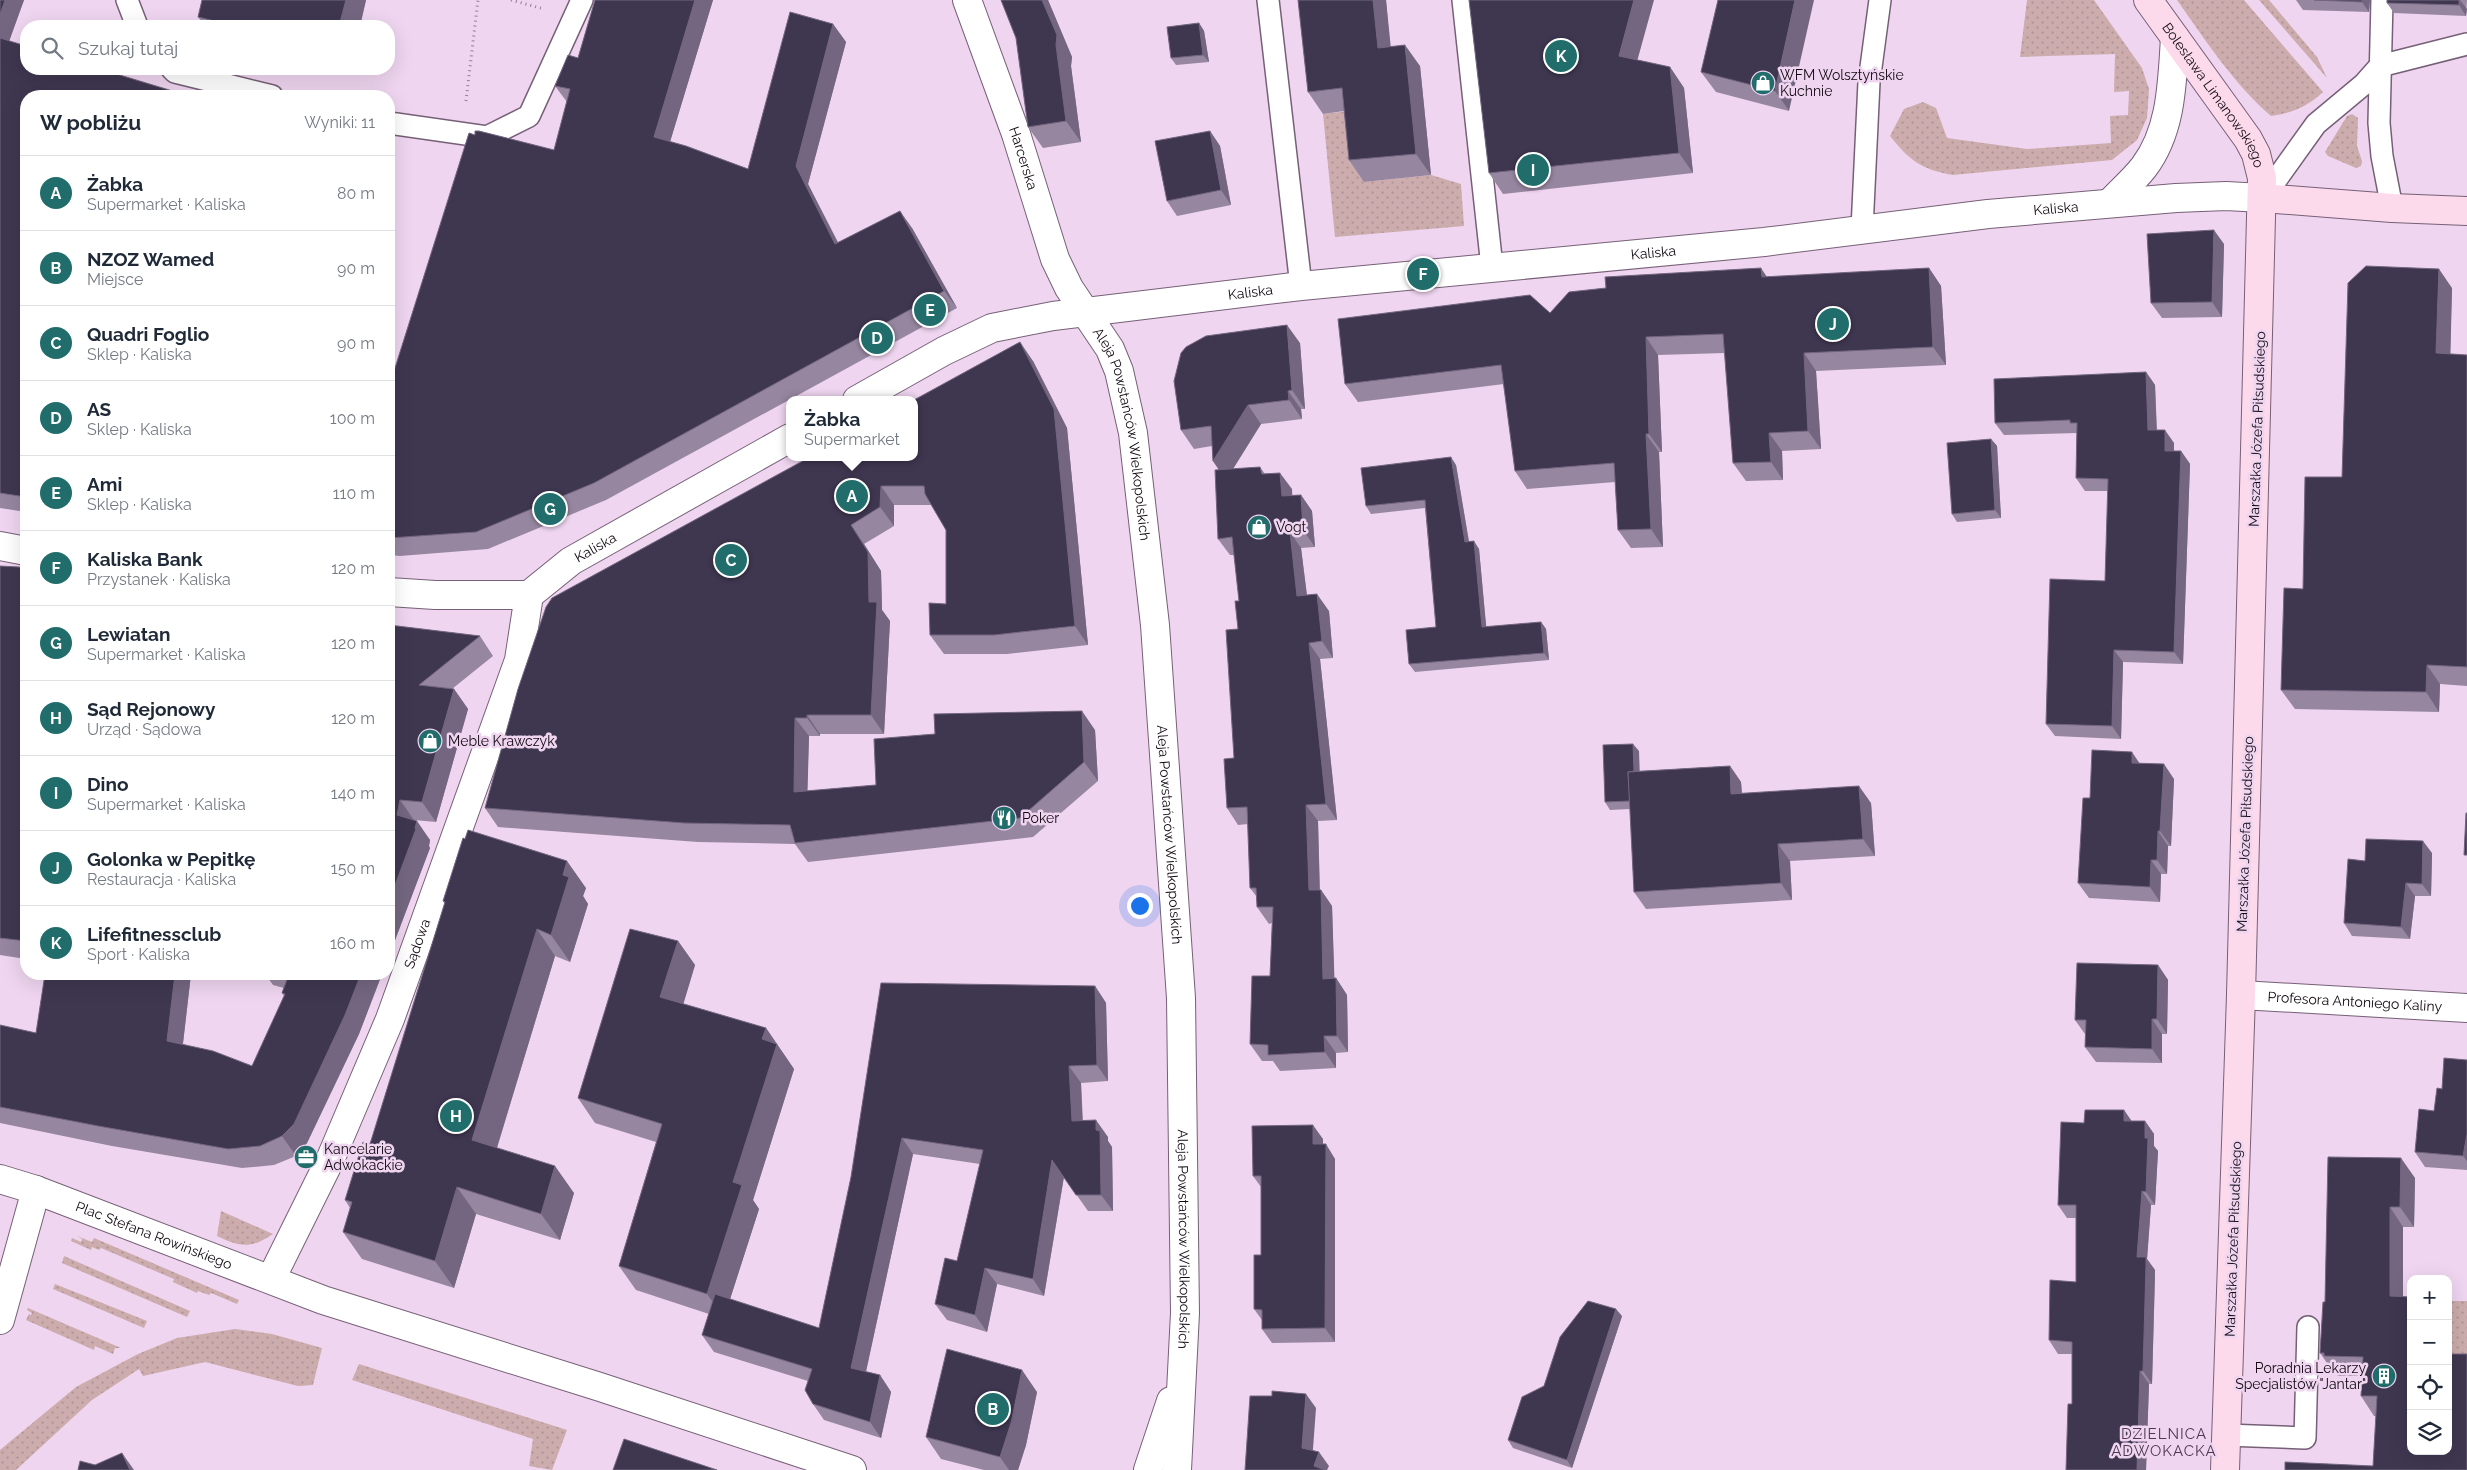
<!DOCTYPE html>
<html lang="pl">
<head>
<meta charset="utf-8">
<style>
  :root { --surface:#fff; --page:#f2f2f3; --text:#1f2937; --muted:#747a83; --line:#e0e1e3; --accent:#216d6c }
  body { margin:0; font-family:Raleway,sans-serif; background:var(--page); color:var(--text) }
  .controls { position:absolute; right:15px; bottom:15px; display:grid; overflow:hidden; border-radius:10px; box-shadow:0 5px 20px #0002 }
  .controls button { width:45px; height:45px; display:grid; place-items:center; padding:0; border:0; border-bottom:1px solid var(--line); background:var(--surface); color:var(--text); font:25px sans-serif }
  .you { position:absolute; left:1139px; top:905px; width:18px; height:18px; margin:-12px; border:4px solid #fff; border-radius:50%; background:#1a73e8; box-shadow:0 0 0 8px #1a73e833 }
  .badge { display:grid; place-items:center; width:32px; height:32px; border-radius:50%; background:var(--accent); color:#fff; font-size:16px; font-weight:700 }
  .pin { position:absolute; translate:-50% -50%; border:2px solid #fff; box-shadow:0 1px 5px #0006 }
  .popup { position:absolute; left:786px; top:396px; width:132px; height:65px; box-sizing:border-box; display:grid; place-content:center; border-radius:10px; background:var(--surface); filter:drop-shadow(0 1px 4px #0005); font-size:16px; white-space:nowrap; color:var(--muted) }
  .popup b { font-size:19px; color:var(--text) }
  .popup::after { content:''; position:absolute; left:50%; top:100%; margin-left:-10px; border:10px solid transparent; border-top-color:var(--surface) }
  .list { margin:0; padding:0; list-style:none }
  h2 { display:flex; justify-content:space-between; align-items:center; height:65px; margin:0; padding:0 20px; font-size:21px }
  h2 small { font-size:16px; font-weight:400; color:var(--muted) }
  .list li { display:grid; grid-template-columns:32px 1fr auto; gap:15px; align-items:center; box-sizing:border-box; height:75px; padding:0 20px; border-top:1px solid var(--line) }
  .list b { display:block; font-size:19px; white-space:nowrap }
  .list p { margin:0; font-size:16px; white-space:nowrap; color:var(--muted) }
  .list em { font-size:16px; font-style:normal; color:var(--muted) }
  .icon { flex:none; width:28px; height:28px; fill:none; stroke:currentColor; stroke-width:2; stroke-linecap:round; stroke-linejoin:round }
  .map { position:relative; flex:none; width:2467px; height:1470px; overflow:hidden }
  .search { position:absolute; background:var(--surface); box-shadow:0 5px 20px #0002; left:20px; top:20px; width:375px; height:55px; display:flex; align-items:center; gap:12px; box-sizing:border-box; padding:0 18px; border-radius:20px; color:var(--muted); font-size:19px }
  .panel { position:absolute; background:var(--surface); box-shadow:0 5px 20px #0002; left:20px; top:90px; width:375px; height:890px; border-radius:20px }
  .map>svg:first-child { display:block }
  .grass { fill:url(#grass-dots) }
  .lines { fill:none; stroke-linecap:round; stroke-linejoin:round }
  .lane-casing { stroke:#766077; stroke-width:24 }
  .street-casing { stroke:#766077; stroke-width:30 }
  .secondary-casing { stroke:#766077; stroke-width:30 }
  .path { stroke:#928093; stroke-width:3; stroke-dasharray:1 4; stroke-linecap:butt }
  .lane { stroke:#fff; stroke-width:21 }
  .street { stroke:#fff; stroke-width:28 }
  .secondary { stroke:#fcdaeb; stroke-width:28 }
  .wall { fill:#9786a0 }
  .shaded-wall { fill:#746680 }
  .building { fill:#3f3750; stroke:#746680 }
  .labels { text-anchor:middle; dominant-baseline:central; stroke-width:5; stroke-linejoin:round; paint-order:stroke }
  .poi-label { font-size:14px; fill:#110911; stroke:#efd5f0; text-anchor:start }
  .street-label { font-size:14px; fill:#110911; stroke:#efd5f0 }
  .neighbourhood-label { font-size:15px; letter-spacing:1px; fill:#4e3a50; stroke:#efd5f0 }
</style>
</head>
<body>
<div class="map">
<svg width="2467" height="1470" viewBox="0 0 2467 1470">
  <defs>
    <pattern id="grass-dots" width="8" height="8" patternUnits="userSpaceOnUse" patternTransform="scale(1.25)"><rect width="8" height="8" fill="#ccacad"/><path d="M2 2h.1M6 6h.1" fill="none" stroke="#ae9394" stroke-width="1.8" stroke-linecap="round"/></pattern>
  </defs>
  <rect width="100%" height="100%" fill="#efd5f0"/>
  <g class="grass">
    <path d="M2027,0H2094L2142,68L2149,89L2147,118L2137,140L2112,160L1953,175C1922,170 1909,160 1890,136L1904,109L1923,102L1936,108L1947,138L2027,149L2111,143L2110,116L2128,115L2129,91L2114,92L2115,54L2020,57Z"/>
    <path d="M2177,0H2244L2323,92C2307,107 2292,113 2271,116C2233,83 2206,41 2177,0Z"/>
    <polygon points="2259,0 2269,0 2317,57 2327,78"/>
    <polygon points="1357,110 1364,182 1431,175 1461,184 1464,226 1335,237 1323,114"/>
    <polygon points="2352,114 2358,118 2357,146 2362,161 2361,166 2356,168 2328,156 2325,152 2347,116"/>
    <path d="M221,1211L273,1234C251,1249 240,1247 217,1236Z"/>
    <polygon points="77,1236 92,1242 94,1238 239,1300 237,1304 211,1293 209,1295 198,1291 197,1293 173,1282 174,1279 101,1248 99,1250 92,1247 91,1250 71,1241 72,1238 81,1242 82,1239"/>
    <polygon points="64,1256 190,1311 187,1317 62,1263"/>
    <polygon points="55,1284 147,1321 144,1328 53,1289"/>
    <polygon points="2448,1301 2467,1301 2467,1370 2451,1369 2451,1315 2448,1314"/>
    <polygon points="28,1308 121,1348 115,1348 113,1354 95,1346 94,1350 26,1320 29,1314 31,1315 32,1313 27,1310"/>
    <polygon points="235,1329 272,1334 322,1348 313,1385 298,1386 205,1362 143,1376 139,1369 92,1400 16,1470 0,1470 0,1450 76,1387 138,1354 177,1338"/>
    <polygon points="359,1364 567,1430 552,1470 529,1466 533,1439 352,1380"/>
  </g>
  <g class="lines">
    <g class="lane-casing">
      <g id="lane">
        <polyline points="127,0 137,26"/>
        <polyline points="1268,0 1301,286"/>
        <polyline points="1463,0 1492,267"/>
        <polyline points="2382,0 2379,123 2382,156 2392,208"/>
        <polyline points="172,69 175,72 272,96"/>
        <polyline points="389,123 487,137 529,116 582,0"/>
        <polyline points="2263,198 2316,124 2364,84 2380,66 2467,44"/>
        <polyline points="1862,229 1869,82 1880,0"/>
        <polyline points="2226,1435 2305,1438 2308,1327"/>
      </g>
    </g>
    <g class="street-casing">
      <g id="street">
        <path id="s1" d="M967,0L1016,134L1055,259L1069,288L1110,349L1119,371L1133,433L1155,625L1181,998L1185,1313L1177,1470"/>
        <path d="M2110,203C2121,191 2134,180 2144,167C2172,130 2172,82 2175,38"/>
        <path id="s2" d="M857,400L944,351L992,328L1053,316L1301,286L1764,242L1988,214L2176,198L2226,196L2263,198"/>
        <polyline points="0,546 26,551"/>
        <path id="s3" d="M389,592L435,595H529L571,561L790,438"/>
        <path id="s4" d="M2241,995L2467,1008"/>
        <path id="s5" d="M0,1179L36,1190L323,1300L600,1387L852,1470"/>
        <path id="s6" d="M271,1279L330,1160L390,1019L519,660L529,595"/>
        <polyline points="0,1320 36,1190"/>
        <polyline points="1148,1470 1171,1401"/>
      </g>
    </g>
    <g class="secondary-casing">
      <g id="secondary">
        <path id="s7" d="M2148,0L2248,139L2256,154L2262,178L2241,995L2225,1470"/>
        <polyline points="2263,198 2392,208 2467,211"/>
      </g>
    </g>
    <g class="path">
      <polyline points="511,0 544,9"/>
      <polyline points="466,101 478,0"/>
    </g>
    <use href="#lane" class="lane"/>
    <use href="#street" class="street"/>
    <use href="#secondary" class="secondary"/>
  </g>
  <g class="wall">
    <polygon points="0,0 24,0 9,40 26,96 26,512 0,508"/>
    <polygon points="366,0 360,26 205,26 198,17"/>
    <polygon points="595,0 713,0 670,142 748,169 833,24 846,42 808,184 838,242 912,228 957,308 606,500 488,549 400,556 389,555 389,387 475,135 554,150 567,102 555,86 578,58"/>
    <polygon points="1001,0 1048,0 1072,57 1071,66 1081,142 1043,148 1028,127 1016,38"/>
    <polygon points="1298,0 1386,0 1390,46 1420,66 1431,175 1364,182 1349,160 1344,111 1323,114 1308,92"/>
    <polygon points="1718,0 1789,111 1716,92 1701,72"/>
    <polygon points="2296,0 2370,0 2369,12 2303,10"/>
    <polygon points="2387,0 2467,0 2466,16 2394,13 2387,3"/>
    <polygon points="1199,23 1204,31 1209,62 1176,65 1171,58"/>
    <polygon points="1638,60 1670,67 1684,88 1693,173 1503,194 1489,173"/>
    <polygon points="333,69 349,69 348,72"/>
    <polygon points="1210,131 1220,146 1231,205 1177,216 1167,201"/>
    <polygon points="2224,244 2222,317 2162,318 2151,303"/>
    <polygon points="1929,268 1941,286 1946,365 1816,371 1821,449 1782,451 1783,480 1746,481 1733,463 1725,353 1658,355 1662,452 1659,452 1663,547 1631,548 1618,530 1615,482 1527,489 1515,471 1504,384 1358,402 1345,384 1550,313 1767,277"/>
    <polygon points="2452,288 2450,354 2467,355 2467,686 2440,684 2439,712 2295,709 2281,690 2303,589 2342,477"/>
    <polygon points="1300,343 1305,409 1301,409 1302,419 1261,424 1233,469 1260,467 1265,474 1292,489 1292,495 1301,495 1312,511 1315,547 1301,548 1307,595 1329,611 1333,658 1320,659 1337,820 1318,821 1320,890 1321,890 1332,906 1334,978 1336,978 1347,995 1348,1052 1336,1053 1336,1068 1280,1071 1273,1061 1262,1061 1250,1044 1270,976 1272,923 1269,924 1257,907 1257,897 1250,888 1248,824 1238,825 1227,808 1234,758 1239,601 1234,555 1230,555 1218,539 1219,470 1213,461 1212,446 1194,449 1181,430"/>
    <polygon points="1033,361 1067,428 1088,645 1007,654 944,654 930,635 946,604 946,530 931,505 894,505 894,526 864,544 881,571 882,610 890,621 884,734 820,734 820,736 809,736 807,791 876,785 1095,730 1098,781 1033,837 808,862 795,844 698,842 498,827 485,808"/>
    <polygon points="2146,372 2155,385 2157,430 2174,443 2174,451 2181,451 2190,464 2183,664 2123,662 2121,739 2055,736 2046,724 2105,581 2108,491 2085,491 2076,478 2077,433 2004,435 1995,423"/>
    <polygon points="1991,439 1997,446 2001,518 1957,522 1952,514"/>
    <polygon points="1456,465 1469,541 1479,549 1486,627 1541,622 1546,629 1549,660 1415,672 1409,664 1436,627 1425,508 1371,514 1366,506"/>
    <polygon points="0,566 26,569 26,959 0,955"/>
    <polygon points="389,625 480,636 493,656 452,689 454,689 468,709 436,822 414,820 430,840 429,846 430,848 389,956"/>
    <polygon points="1639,751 1639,771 1730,766 1741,782 1742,793 1871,803 1875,856 1790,861 1792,900 1646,909 1634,892 1630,809 1610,810 1605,802"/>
    <polygon points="2139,763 2174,779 2171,846 2168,846 2167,874 2161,874 2160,902 2089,898 2078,883 2090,798"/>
    <polygon points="2432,853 2431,896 2415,896 2410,939 2352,936 2344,923 2365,861"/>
    <polygon points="586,888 583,896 588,904 570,962 555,956 497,1148 574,1193 560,1240 476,1214 454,1288 362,1259 343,1232 350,1208 345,1200 370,1144 445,904 443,901"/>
    <polygon points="678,941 695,965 683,1004 766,1028 794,1069 753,1200 759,1209 730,1299 819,1328 851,1177 1095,986 1106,1003 1108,1081 1081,1083 1083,1121 1108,1137 1108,1141 1112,1147 1113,1211 1088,1211 1064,1177 1044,1296 997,1284 987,1332 947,1320 935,1304 957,1261 980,1164 913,1154 866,1372 880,1375 891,1392 881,1438 824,1420 813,1404 808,1381 714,1352 702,1335 709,1314 636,1290 619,1266 656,1142 595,1123 578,1098"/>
    <polygon points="2158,965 2168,980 2167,1034 2162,1034 2162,1063 2096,1062 2085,1047 2085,1034 2075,1020"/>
    <polygon points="45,974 191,974 183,1044 252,1066 284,996 282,993 284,988 273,985 265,974 382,974 359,1034 307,1143 296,1156 274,1165 242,1168 112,1146 0,1123 0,1025 36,1033"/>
    <polygon points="2467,1060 2467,1170 2425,1167 2415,1152 2434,1111 2442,1089"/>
    <polygon points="2124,1110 2131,1121 2145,1121 2154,1134 2154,1146 2158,1151 2155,1205 2151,1205 2147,1259 2155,1270 2155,1278 2152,1384 2149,1384 2146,1470 2066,1470 2072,1404 2072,1354 2058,1354 2049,1340 2076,1282 2076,1218 2067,1218 2058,1205 2084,1123"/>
    <polygon points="1323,1139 1323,1144 1335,1159 1335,1342 1272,1343 1262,1329 1262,1320 1254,1309 1261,1255 1261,1187 1253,1176"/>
    <polygon points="2328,1157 2415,1178 2414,1227 2403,1227 2373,1466 2376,1416 2374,1416 2361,1396 2362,1376 2338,1376 2336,1373 2334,1373 2320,1353 2325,1302"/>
    <polygon points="1622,1316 1572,1468 1513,1448 1508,1440 1544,1386"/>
    <polygon points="1037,1392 1026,1445 1018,1470 984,1470 941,1459 926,1437"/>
  </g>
  <g class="shaded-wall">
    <polygon points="5,0 24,0 5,53 0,45 0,15"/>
    <polygon points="346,0 366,0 360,26 339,26"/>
    <polygon points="695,0 713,0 666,155 654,137"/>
    <polygon points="1042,0 1048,0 1072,57 1071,66 1081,142 1066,121"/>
    <polygon points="1373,0 1386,0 1393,69 1378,48"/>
    <polygon points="1634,0 1654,0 1633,76 1619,56"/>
    <polygon points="1795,0 1814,0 1789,111 1775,91"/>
    <polygon points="2362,0 2370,0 2369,12 2362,2"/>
    <polygon points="2459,0 2460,0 2467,9 2466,16 2459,5"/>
    <polygon points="1199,23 1204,31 1209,62 1203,55"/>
    <polygon points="833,24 846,42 808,184 847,261 835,244 796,166"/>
    <polygon points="1405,45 1420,66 1431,175 1416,154"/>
    <polygon points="1670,67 1684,88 1693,173 1679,153"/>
    <polygon points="1210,131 1220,146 1231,205 1221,190"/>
    <polygon points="900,211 912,228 957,308 944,291"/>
    <polygon points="389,217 395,226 389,250"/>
    <polygon points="2214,230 2224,244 2222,317 2212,302"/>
    <polygon points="1761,268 1773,286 1762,277"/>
    <polygon points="1929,268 1941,286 1946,365 1933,347"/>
    <polygon points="2439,269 2452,288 2450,372 2436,353"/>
    <polygon points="1287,325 1300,343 1305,409 1292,390"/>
    <polygon points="1646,337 1658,355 1662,452 1649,434"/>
    <polygon points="1020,342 1033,361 1067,428 1088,645 1075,626"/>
    <polygon points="1804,353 1816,371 1821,449 1808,431"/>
    <polygon points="2146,372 2155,385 2157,442 2148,430"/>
    <polygon points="1288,391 1301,409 1302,419 1289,400"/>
    <polygon points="1248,405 1261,424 1226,480 1213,461"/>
    <polygon points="2165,430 2174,443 2174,463 2165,451"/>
    <polygon points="1769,433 1782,451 1783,480 1771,462"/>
    <polygon points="1646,434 1659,452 1663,547 1651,529"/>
    <polygon points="1991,439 1997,446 2001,518 1995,510"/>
    <polygon points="2181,451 2190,464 2183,664 2174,652"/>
    <polygon points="1451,457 1456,465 1470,549 1465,542"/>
    <polygon points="1280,473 1292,489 1293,512 1282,496"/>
    <polygon points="881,486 894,505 894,526 880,507"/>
    <polygon points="1301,495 1312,511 1315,547 1303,530"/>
    <polygon points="851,525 864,544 881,571 882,610 890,621 884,734 871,715 869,602"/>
    <polygon points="1290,532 1301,548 1309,613 1297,596"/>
    <polygon points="1474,541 1479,549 1487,635 1482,627"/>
    <polygon points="1317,594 1329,611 1333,658 1322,641"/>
    <polygon points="1541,622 1546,629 1549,660 1544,653"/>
    <polygon points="1309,643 1320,659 1337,820 1326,804"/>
    <polygon points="2114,650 2123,662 2121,739 2112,726"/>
    <polygon points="2427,665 2440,684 2439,712 2426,692"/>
    <polygon points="454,689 468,709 436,822 422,802"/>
    <polygon points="1082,711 1095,730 1098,781 1084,762"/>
    <polygon points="807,715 820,734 820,736 807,718"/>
    <polygon points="795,718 809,736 807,811 794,792"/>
    <polygon points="1633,744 1639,751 1641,808 1635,801"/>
    <polygon points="2132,752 2142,767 2132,763"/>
    <polygon points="2164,764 2174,779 2171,846 2160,831"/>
    <polygon points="1730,766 1741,782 1743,810 1731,794"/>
    <polygon points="1859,786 1871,803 1875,856 1863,839"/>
    <polygon points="400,800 414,820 397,815"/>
    <polygon points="1306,805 1318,821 1320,906 1309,890"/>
    <polygon points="417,821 430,840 429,846 430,848 389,956 389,901"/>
    <polygon points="2158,831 2168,846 2167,874 2157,860"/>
    <polygon points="2423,841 2432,853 2431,896 2422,884"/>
    <polygon points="1778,844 1790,861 1792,900 1781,883"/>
    <polygon points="2151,860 2161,874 2160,902 2150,887"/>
    <polygon points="567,861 586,888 583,896 588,904 570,962 551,935 563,875"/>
    <polygon points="2406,883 2415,896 2410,939 2401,927"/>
    <polygon points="1321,890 1332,906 1335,995 1323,979"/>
    <polygon points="537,929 555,956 491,1167 472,1140"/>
    <polygon points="678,941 695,965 678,1022 660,997"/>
    <polygon points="2158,965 2168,980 2167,1034 2157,1019"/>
    <polygon points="175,974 191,974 181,1060 167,1041"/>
    <polygon points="361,974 382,974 359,1034 307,1143 296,1156 282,1136"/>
    <polygon points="1336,978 1347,995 1348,1052 1337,1036"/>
    <polygon points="1095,986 1106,1003 1108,1081 1097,1065"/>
    <polygon points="2152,1019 2162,1034 2162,1063 2152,1049"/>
    <polygon points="766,1028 794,1069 753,1200 759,1209 724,1318 707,1294 733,1182 762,1039"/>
    <polygon points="1324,1036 1336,1053 1336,1068 1325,1052"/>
    <polygon points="1069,1066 1081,1083 1083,1138 1072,1121"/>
    <polygon points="2124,1110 2133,1123 2124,1121"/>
    <polygon points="1096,1120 1108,1137 1108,1141 1112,1147 1113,1211 1101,1195 1096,1130"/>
    <polygon points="2145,1121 2154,1134 2154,1146 2158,1151 2155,1205 2146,1192"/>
    <polygon points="1313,1125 1323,1139 1323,1159 1313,1144"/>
    <polygon points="2467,1134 2467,1161 2463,1156"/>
    <polygon points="902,1138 913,1154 863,1385 851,1368"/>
    <polygon points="1326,1144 1335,1159 1335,1342 1325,1328"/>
    <polygon points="2401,1158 2415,1178 2414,1227 2400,1207"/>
    <polygon points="1052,1160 1064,1176 1044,1296 1033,1279"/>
    <polygon points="555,1166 574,1193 560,1240 541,1214"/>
    <polygon points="457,1187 476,1214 454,1288 435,1261"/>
    <polygon points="2142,1191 2151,1205 2147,1259 2155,1270 2152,1384 2143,1371 2137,1257"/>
    <polygon points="2390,1207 2403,1227 2403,1316 2390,1296"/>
    <polygon points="985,1268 997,1284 987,1332 975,1315"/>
    <polygon points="1616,1309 1622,1316 1572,1468 1567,1460"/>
    <polygon points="1022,1370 1037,1392 1026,1445 1018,1470 1009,1470 1000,1457"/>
    <polygon points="2140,1371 2149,1384 2146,1470 2137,1470"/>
    <polygon points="880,1375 891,1392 881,1438 870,1422"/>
    <polygon points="1306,1394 1316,1408 1312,1462 1302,1448"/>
    <polygon points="1319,1452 1329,1466 1327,1470 1317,1470 1314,1466"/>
    <polygon points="122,1453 134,1470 130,1470"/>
  </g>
  <g class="building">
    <polygon points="0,0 5,0 0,15"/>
    <polygon points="202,0 346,0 339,26 235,26 198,17"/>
    <polygon points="595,0 695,0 654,137 686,146 748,169 790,12 833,24 796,166 835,244 900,211 944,291 594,483 476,532 389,538 389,387 469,133 475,135 475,131 479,131 554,150 570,89 555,86 568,55 578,58"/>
    <polygon points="1001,0 1042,0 1057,35 1056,45 1066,121 1028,127 1016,38"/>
    <polygon points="1298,0 1373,0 1378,48 1405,45 1416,154 1349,160 1342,88 1308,92"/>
    <polygon points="1469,0 1634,0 1619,56 1670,67 1679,153 1489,173"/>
    <polygon points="1718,0 1795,0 1775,91 1701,72"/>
    <polygon points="2314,0 2362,0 2362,2"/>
    <polygon points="2387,0 2459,0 2459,5 2387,3"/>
    <polygon points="1199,23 1203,55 1171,58 1167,27"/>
    <polygon points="0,38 26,46 26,69 100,69 189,96 26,96 26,497 0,493"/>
    <polygon points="1210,131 1221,190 1167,201 1155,141"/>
    <polygon points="2214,230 2212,302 2151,303 2147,234"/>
    <polygon points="2366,266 2439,269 2436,353 2467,355 2467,667 2427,665 2426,692 2281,690 2284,588 2303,589 2305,477 2342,477 2348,283"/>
    <polygon points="1761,268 1762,277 1929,268 1933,347 1804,353 1808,431 1769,433 1771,462 1733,463 1723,334 1646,337 1649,434 1646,434 1651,529 1618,530 1614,463 1515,471 1501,365 1345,384 1338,319 1530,295 1550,313 1569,292 1606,288 1605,277"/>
    <polygon points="1287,325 1292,390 1288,391 1289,400 1248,405 1213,461 1211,426 1181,430 1174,381 1181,353 1186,347 1206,336"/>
    <polygon points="1020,342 1054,409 1075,626 994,635 930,635 929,603 946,604 946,530 925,494 924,486 881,486 880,507 851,525 868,552 869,602 877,602 871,715 807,715 807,718 795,718 794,792 876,785 874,739 935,734 934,714 1082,711 1084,762 1020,818 795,843 790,825 684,823 485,808 518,689 546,607 552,598 810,457 914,457 914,400"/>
    <polygon points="2146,372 2148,430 2165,430 2165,451 2181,451 2174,652 2114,650 2112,726 2046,724 2050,579 2105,581 2108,479 2076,478 2077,423 2070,423 2070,420 1995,423 1994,379"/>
    <polygon points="1991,439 1995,510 1952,514 1947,443"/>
    <polygon points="1451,457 1465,542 1474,541 1482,627 1541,622 1544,653 1409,664 1406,630 1436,627 1425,500 1366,506 1361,468"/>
    <polygon points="1260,467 1262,474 1280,473 1282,496 1301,495 1303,530 1290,532 1297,596 1317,594 1322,641 1309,643 1326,804 1306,805 1309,890 1321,890 1323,979 1336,978 1337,1036 1324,1036 1325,1052 1268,1055 1268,1045 1250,1044 1252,976 1270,976 1273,907 1257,907 1256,888 1250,888 1247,807 1227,808 1224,759 1234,758 1226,630 1238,629 1235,601 1239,601 1232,537 1218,539 1215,470"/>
    <polygon points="0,566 19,567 26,569 26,941 0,938"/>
    <polygon points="389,625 480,636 419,685 454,689 422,802 400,800 397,815 417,821 415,828 416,829 389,901"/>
    <polygon points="1633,744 1634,771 1628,772 1630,801 1605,802 1603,745"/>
    <polygon points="2092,750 2132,752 2132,763 2164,764 2160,831 2158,831 2157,860 2151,860 2150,887 2078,883 2083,798 2090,798"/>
    <polygon points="1730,766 1731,794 1859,786 1863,839 1778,844 1781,883 1634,892 1628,772"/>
    <polygon points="2466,813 2467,813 2467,855 2464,855"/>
    <polygon points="468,830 567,861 563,875 569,877 551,935 537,929 472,1140 555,1166 541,1214 457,1187 435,1261 343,1232 352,1202 345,1200 363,1142 370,1144 445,902 443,901 463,838 465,839"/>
    <polygon points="2366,839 2423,841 2422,884 2406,883 2401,927 2344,923 2348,859 2365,861"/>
    <polygon points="630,929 678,941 660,997 766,1028 762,1039 777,1044 733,1182 742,1185 707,1294 619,1266 662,1124 578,1098"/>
    <polygon points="2077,963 2158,965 2157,1019 2152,1019 2152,1049 2085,1047 2086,1020 2075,1020"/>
    <polygon points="45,974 175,974 167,1041 213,1051 252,1066 285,994 282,993 289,974 361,974 345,1015 294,1124 282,1136 260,1146 228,1149 98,1126 0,1107 0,1025 36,1033"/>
    <polygon points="881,983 1095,986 1097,1065 1069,1066 1072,1121 1096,1120 1096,1130 1100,1131 1101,1195 1076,1195 1052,1160 1033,1279 985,1268 975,1315 935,1304 945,1258 957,1261 983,1150 902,1138 851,1368 880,1375 870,1422 813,1404 805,1390 812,1369 702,1335 715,1294 819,1328 851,1177"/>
    <polygon points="2444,1058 2467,1060 2467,1134 2463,1156 2415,1152 2419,1109 2434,1111 2437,1088 2442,1089"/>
    <polygon points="2085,1110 2124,1110 2124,1121 2145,1121 2145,1138 2148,1138 2146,1192 2142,1191 2137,1257 2146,1257 2146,1265 2143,1371 2140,1371 2137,1470 2066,1470 2068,1404 2072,1404 2072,1342 2049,1340 2050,1280 2076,1282 2076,1205 2058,1205 2061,1122 2084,1123"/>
    <polygon points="1313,1125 1313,1144 1326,1144 1325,1328 1262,1329 1262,1310 1254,1309 1254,1255 1261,1255 1261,1176 1253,1176 1252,1126"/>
    <polygon points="2328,1157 2401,1158 2400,1207 2390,1207 2390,1296 2411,1297 2411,1451 2448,1451 2448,1354 2467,1354 2467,1470 2285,1470 2285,1462 2373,1466 2377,1396 2361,1396 2363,1357 2324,1356 2324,1353 2320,1353 2323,1302 2325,1302"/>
    <polygon points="1588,1301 1616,1309 1567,1460 1508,1440 1522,1397 1544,1386 1560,1337"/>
    <polygon points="947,1349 1022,1370 1011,1423 1000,1457 926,1437"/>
    <polygon points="1272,1391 1306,1394 1302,1448 1319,1452 1314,1466 1325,1470 1245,1470 1250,1396 1272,1396"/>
    <polygon points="624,1439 717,1470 613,1470"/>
    <polygon points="122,1453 130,1470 78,1470 80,1461 95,1465"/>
  </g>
  <defs>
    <g id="shop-disc" transform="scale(1.25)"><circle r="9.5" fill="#216d6c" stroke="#efd5f0"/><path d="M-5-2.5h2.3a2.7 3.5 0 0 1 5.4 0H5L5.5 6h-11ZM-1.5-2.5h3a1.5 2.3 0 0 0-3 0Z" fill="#fff"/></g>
    <g id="restaurant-disc" transform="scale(1.25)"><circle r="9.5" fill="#216d6c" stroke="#efd5f0"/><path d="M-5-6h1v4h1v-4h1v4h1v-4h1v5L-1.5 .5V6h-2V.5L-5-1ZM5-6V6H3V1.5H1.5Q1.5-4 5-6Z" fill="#fff"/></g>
    <g id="office-disc" transform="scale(1.25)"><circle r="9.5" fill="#216d6c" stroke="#efd5f0"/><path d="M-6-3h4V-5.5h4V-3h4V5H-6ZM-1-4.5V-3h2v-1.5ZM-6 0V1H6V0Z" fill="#fff"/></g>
    <g id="building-disc" transform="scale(1.25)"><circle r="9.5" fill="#216d6c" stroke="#efd5f0"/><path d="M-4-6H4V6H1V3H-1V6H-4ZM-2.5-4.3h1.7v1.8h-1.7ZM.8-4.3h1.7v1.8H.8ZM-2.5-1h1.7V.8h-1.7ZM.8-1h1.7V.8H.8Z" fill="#fff"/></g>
  </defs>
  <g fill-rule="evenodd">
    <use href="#shop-disc" x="1763" y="83"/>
    <use href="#shop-disc" x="1259" y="527"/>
    <use href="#shop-disc" x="430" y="741"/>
    <use href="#restaurant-disc" x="1004" y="818"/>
    <use href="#office-disc" x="306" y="1157"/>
    <use href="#building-disc" x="2384" y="1376"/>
  </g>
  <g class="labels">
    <g class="poi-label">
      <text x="1780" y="75">WFM Wolsztyńskie<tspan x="1780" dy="16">Kuchnie</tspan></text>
      <text x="1276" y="527">Vogt</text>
      <text x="448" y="741">Meble Krawczyk</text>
      <text x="1022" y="818">Poker</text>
      <text x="324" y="1149">Kancelarie<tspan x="324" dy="16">Adwokackie</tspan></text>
      <text x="2366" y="1368" text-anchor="end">Poradnia Lekarzy<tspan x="2366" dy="16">Specjalistów "Jantar"</tspan></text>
    </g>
    <g class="street-label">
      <text stroke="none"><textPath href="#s7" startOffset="116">Bolesława Limanowskiego</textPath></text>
      <text stroke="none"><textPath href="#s1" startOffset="168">Harcerska</textPath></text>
      <text stroke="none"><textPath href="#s2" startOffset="1224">Kaliska</textPath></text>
      <text stroke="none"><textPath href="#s2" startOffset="819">Kaliska</textPath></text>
      <text stroke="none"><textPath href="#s2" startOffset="414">Kaliska</textPath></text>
      <text transform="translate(2257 429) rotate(-88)">Marszałka Józefa Piłsudskiego</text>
      <text stroke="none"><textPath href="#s1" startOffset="465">Aleja Powstańców Wielkopolskich</textPath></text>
      <text stroke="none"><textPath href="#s3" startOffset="222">Kaliska</textPath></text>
      <text transform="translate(2245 834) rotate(-88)">Marszałka Józefa Piłsudskiego</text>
      <text stroke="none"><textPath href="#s1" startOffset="870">Aleja Powstańców Wielkopolskich</textPath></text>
      <text stroke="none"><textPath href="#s6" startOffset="366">Sądowa</textPath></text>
      <text stroke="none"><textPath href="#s4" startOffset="114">Profesora Antoniego Kaliny</textPath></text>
      <text stroke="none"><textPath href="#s5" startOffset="164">Plac Stefana Rowińskiego</textPath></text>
      <text stroke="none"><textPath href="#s1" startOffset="1275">Aleja Powstańców Wielkopolskich</textPath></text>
      <text transform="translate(2233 1239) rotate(-88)">Marszałka Józefa Piłsudskiego</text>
    </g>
    <g class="neighbourhood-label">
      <text x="2164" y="1434">DZIELNICA<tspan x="2164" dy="17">ADWOKACKA</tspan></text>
    </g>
  </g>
</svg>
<div class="controls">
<button>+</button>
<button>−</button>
<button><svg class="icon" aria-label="locate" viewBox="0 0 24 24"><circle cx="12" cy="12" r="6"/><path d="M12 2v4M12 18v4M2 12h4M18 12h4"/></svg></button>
<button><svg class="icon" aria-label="layers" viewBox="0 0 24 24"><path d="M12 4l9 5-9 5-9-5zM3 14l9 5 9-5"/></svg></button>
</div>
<div class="you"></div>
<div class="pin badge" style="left:852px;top:496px">A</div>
<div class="popup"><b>Żabka</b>Supermarket</div>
<div class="pin badge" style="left:993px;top:1409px">B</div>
<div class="pin badge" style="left:731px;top:560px">C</div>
<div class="pin badge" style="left:877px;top:338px">D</div>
<div class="pin badge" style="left:930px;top:310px">E</div>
<div class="pin badge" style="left:1423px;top:274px">F</div>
<div class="pin badge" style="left:550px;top:509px">G</div>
<div class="pin badge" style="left:456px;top:1116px">H</div>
<div class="pin badge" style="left:1533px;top:170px">I</div>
<div class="pin badge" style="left:1833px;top:324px">J</div>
<div class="pin badge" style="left:1561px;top:56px">K</div>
<div class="search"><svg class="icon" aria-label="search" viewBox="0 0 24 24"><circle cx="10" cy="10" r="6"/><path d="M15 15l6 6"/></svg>Szukaj tutaj</div>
<section class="panel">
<h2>W pobliżu<small>Wyniki: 11</small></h2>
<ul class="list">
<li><span class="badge">A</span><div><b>Żabka</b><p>Supermarket · Kaliska</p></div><em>80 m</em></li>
<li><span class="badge">B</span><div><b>NZOZ Wamed</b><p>Miejsce</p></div><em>90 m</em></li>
<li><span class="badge">C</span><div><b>Quadri Foglio</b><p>Sklep · Kaliska</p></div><em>90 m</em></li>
<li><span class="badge">D</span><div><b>AS</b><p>Sklep · Kaliska</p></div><em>100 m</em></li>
<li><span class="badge">E</span><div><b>Ami</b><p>Sklep · Kaliska</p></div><em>110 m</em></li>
<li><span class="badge">F</span><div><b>Kaliska Bank</b><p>Przystanek · Kaliska</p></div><em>120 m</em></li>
<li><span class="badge">G</span><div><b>Lewiatan</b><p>Supermarket · Kaliska</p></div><em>120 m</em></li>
<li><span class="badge">H</span><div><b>Sąd Rejonowy</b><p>Urząd · Sądowa</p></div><em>120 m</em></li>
<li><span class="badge">I</span><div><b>Dino</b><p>Supermarket · Kaliska</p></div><em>140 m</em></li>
<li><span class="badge">J</span><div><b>Golonka w Pepitkę</b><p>Restauracja · Kaliska</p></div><em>150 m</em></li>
<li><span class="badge">K</span><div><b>Lifefitnessclub</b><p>Sport · Kaliska</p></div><em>160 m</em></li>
</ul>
</section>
</div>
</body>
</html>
